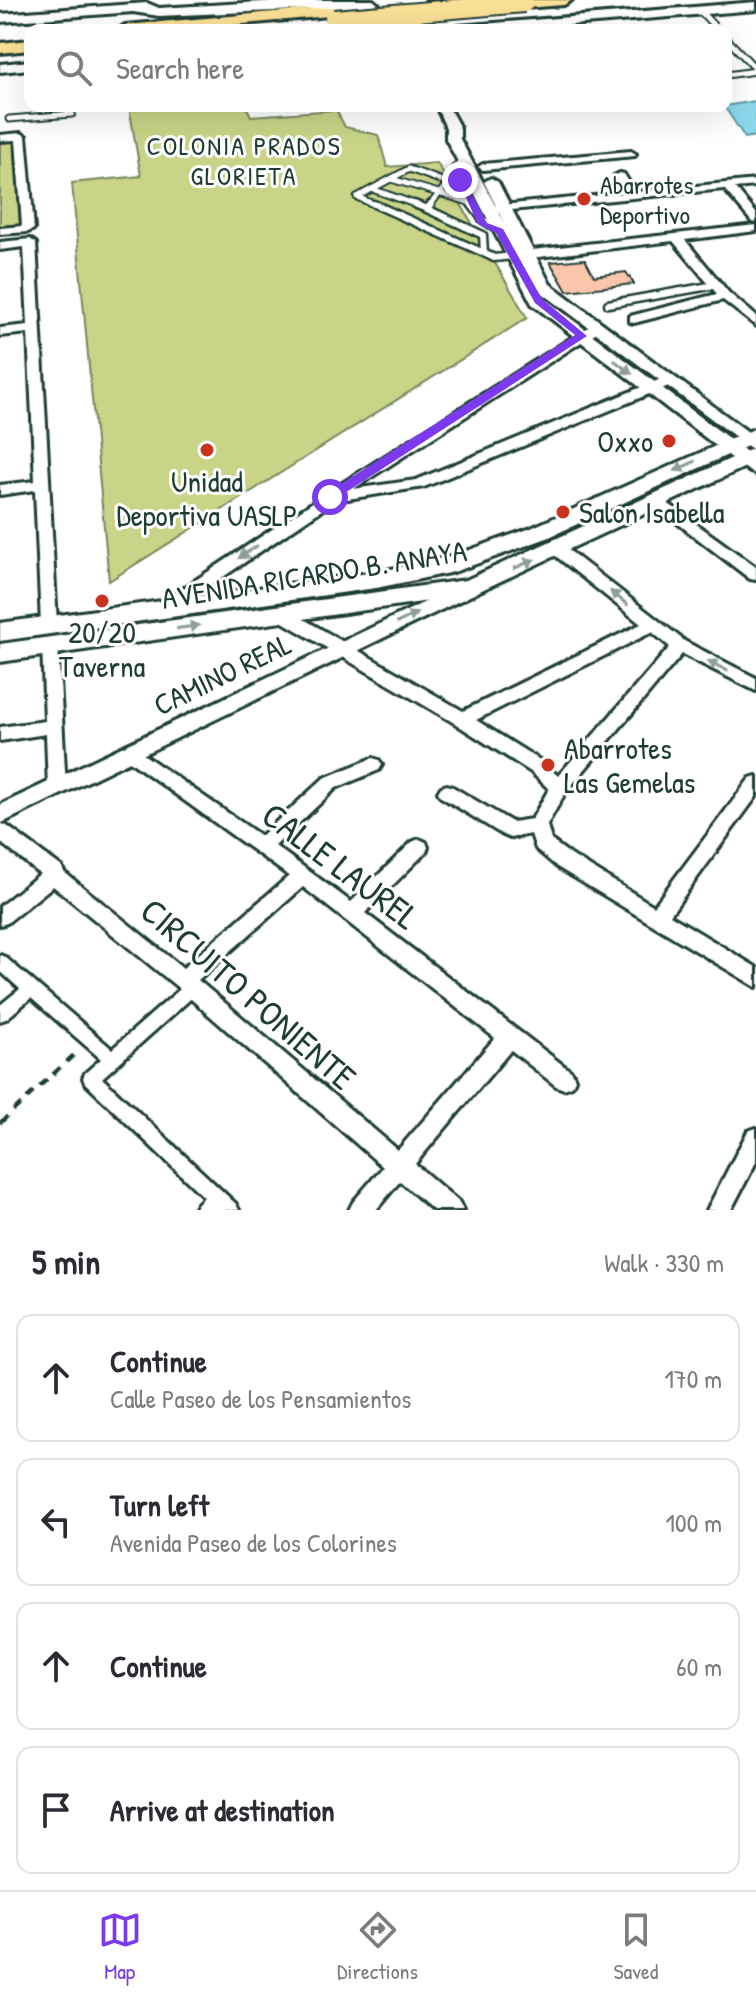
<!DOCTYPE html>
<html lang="en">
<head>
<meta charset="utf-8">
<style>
  :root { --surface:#fff; --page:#f7f7f7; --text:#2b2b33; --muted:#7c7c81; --line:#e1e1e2; --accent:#7c3aed }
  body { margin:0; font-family:"Patrick Hand",sans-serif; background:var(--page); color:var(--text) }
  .stop { position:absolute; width:24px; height:24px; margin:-18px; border:6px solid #7c3aed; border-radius:50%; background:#fff }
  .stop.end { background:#7c3aed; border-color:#fff; box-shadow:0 2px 8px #0008 }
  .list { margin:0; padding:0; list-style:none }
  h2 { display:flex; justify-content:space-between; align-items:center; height:104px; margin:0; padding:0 32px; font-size:34px }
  h2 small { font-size:26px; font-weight:400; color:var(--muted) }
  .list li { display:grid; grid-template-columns:52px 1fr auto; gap:24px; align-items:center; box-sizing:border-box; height:128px; margin:0 16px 16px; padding:0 16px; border:2px solid var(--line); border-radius:16px }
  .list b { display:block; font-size:30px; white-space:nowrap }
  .list p { margin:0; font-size:26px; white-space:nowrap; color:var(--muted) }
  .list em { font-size:26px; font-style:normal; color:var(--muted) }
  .icon { flex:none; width:44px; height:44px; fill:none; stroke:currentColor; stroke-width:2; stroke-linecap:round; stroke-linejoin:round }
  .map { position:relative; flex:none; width:756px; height:1210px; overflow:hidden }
  .search { position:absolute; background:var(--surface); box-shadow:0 8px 32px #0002; left:24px; right:24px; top:24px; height:88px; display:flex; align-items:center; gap:20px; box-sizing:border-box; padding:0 28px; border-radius:16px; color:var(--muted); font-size:30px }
  .sheet { height:680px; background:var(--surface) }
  nav { display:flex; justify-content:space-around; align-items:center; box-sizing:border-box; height:112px; border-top:2px solid var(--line); background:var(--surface); font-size:22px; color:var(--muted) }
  nav a { display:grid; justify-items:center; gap:4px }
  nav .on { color:var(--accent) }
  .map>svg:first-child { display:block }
  .green { fill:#c9d488; stroke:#74885e; stroke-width:2 }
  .water { fill:#8bd7eb; stroke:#6099a2; stroke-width:2 }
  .building { fill:#fbc6ac; stroke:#1f3d34; stroke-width:2 }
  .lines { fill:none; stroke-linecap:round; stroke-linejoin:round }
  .service-far1-casing { stroke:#1f3d34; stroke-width:9 }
  .service-casing { stroke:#1f3d34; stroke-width:11 }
  .pedestrian-casing { stroke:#1f3d34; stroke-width:6 }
  .minor-casing { stroke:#1f3d34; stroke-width:6 }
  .tertiary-casing { stroke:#1f3d34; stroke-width:6 }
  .secondary-casing { stroke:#1f3d34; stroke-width:6 }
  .trunk-casing { stroke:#1f3d34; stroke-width:6 }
  .path { stroke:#1f3d34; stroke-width:4; stroke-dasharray:10 8; stroke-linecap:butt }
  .service-far1 { stroke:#fff; stroke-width:5 }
  .service { stroke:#fff; stroke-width:6 }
  .pedestrian { fill:#fff; fill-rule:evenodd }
  .minor { fill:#fff; fill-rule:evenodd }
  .tertiary { fill:#fff; fill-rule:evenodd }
  .secondary { fill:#fff; fill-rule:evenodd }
  .trunk { fill:#fadf96; fill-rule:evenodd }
  .trunk-bridge-casing { stroke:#1f3d34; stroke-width:22; stroke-linecap:butt }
  .trunk-bridge { stroke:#fadf96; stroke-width:18 }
  .oneway { fill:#8f9e9a }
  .route { fill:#7c3aed }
  .poi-dot { fill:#c8321e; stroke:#fff; stroke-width:3 }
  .labels { text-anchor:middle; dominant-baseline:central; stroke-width:6; stroke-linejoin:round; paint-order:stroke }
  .far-neighbourhood-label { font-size:26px; letter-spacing:2px; fill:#1f3d34; stroke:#fff }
  .far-poi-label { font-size:26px; fill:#1f3d34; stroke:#fff; text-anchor:start }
  .poi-label { font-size:30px; fill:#1f3d34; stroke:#fff }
  .street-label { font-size:30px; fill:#1f3d34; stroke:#fff }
  .near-street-label { font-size:36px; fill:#1f3d34; stroke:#fff }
</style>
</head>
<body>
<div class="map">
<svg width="756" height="1210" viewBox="0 0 756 1210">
  <rect width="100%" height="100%" fill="#fff"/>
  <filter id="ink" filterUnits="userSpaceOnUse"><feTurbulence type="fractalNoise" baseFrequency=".0125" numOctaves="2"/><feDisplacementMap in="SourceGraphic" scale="16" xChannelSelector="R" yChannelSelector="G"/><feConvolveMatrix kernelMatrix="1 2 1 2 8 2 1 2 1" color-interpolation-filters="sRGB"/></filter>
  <g filter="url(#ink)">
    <g class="green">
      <polygon points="129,106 246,106 251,116 336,110 345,127 378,135 387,167 437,163 527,318 109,581 72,183 141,176"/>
      <polygon points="16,139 20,226 0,228 0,141"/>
    </g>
    <polygon class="water" points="756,101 756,136 745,138 724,106"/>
    <polygon class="building" points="585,259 594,276 626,272 634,284 567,291 550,262"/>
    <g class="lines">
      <g class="service-far1-casing">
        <g id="service-far1">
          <polyline points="699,10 718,30"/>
          <polyline points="726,38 756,69"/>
          <polyline points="726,75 756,71"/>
          <polyline points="9,119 72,114 72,106"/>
          <polyline points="464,158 455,167 472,206"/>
          <polyline points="391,179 469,202"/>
          <polyline points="448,183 461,183"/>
          <polyline points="372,189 420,206"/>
          <polyline points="378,206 357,197 409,169 448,183"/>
          <polyline points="429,206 448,183"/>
        </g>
      </g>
      <g class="service-casing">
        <g id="service">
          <polyline points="374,204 484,253 483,235 427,209 431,204"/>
          <polyline points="414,204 427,209"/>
          <polyline points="471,204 483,220 500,231"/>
          <polyline points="484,253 494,258 513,256"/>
          <polyline points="608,304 715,285"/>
        </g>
      </g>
      <g class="pedestrian-casing">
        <polygon id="pedestrian" points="0,955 5,957 112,1049 187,983 192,981 197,983 200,988 197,993 102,1078 236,1204 239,1210 194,1210 197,1204 204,1197 85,1083 83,1078 85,1073 101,1059 31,998 6,1019 0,1021 0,1005 20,989 0,971"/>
      </g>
      <g class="minor-casing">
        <g id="minor">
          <polygon points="21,133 26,136 34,229 28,232 0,234 0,228 22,226 16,140 0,141 0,135"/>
          <polygon points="631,151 636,154 635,156 483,170 478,167 483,164"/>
          <polygon points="620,173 624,174 635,192 756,180 756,186 735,188 756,213 756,223 752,222 724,189 491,212 485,209 491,206 624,193 614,176"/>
          <polygon points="756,225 756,231 685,240 729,293 756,316 756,326 723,300 634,323 630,322 630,316 717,294 673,241 514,260 508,256 514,252"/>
          <polygon points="30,239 36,243 57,624 49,630 41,624 35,490 0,495 0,485 35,481 28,333 0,336 0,328 28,325 24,247 0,250 0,242"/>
          <polygon points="595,323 601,327 600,330 353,489 416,480 661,379 671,379 671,385 424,487 335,501 170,613 158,613 156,609 158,605 325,494"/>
          <polygon points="659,497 756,567 756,580 750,579 654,505 652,502 654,499"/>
          <path d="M557,544L562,545L686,642L756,678V691L682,654L565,793L547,825L551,840L571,855L654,906L750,778L756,776V797L670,915L756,967V987L557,867L536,849L531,834L510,838L503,835L441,797L438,792L441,787L447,785L453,787L512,822L532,819L549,789L531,772L456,724L276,618L274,614L276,610H288L463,711L641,624L552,553L549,549ZM652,632L670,647L558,776L543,762L476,720Z"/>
          <polygon points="50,639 58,645 66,788 63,793 57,795 51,793 48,788 46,734 0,741 0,727 45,721 42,645"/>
          <path d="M130,745L261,836L324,778L373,758L379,760L382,765L379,770L336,788L275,846L351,902L412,842L419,839L426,842L428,847L426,852L365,913L572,1072L575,1079L572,1086L564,1089L556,1086L511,1050L415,1164L459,1202L463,1210H433L400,1181L376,1210H349L353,1202L383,1167L176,986L53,886L7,923L0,925V906L40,874L0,842V823L7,826L62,867L64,872L183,968L289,876L124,757L121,752L124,747ZM303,887L495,1038L398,1150L198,980Z"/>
          <polygon points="756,1128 756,1162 731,1210 707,1210 748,1131"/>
        </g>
      </g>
      <g class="tertiary-casing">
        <g id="tertiary">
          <polygon points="436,106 448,106 460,128 460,139 507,228 484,182 491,178 498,182 550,284 756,438 756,452 541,292 544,298 756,459 756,474 750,472 532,304 446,139 446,128"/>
          <polygon points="471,580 478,582 481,587 478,592 0,824 0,805"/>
        </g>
      </g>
      <g class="secondary-casing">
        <g id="secondary">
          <polygon points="297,0 373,0 389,13 385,23 357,30 333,30 374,17 375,14 365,7 159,16 133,12 0,22 0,14 133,4 147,3 159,8"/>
          <polygon points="427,0 441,0 420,30 406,30"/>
          <polygon points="756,2 756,10 509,30 450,30 457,26"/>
          <polygon points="30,61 30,69 0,72 0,64"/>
          <polygon points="756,428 756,442 547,538 454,572 376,588 0,641 0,623 376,572 450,557 531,528"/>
          <polygon points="756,447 756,462 471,595 0,662 0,644 466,580"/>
        </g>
      </g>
      <g class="trunk-casing">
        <g id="trunk">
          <polygon points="518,0 572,0 564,5 524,8 518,6"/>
          <polygon points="333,7 339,9 339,15 181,30 117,30 125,25"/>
          <polygon points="30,40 30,50 0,53 0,43"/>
        </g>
      </g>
      <polyline class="path" points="0,1123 78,1051"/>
      <use href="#service-far1" class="service-far1"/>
      <use href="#service" class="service"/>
      <use href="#pedestrian" class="pedestrian"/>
      <use href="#minor" class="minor"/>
      <use href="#tertiary" class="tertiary"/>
      <use href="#secondary" class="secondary"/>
      <use href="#trunk" class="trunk"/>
      <g class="trunk-bridge-casing">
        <polyline id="trunk-bridge" points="334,19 524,3"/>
      </g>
      <use href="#trunk-bridge" class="trunk-bridge"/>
    </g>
    <defs><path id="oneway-solid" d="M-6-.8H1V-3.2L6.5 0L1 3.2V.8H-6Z" transform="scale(2)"/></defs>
    <g class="oneway">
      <use href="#oneway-solid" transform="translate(623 367) rotate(37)"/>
      <use href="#oneway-solid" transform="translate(685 466) rotate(155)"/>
      <use href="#oneway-solid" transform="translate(248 552) rotate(146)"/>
      <use href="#oneway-solid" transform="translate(524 564) rotate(-24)"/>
      <use href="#oneway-solid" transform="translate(619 598) rotate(-141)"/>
      <use href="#oneway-solid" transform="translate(407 618) rotate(-26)"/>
      <use href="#oneway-solid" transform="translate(188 627) rotate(-8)"/>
      <use href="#oneway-solid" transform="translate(718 666) rotate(-153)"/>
    </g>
  </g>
  <polygon class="route" points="457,178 464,180 487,223 503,229 542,299 587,336 334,500 325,500 325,494 575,335 535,303 496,233 478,224"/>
  <g class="poi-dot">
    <circle cx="584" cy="199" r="8"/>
    <circle cx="669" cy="441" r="8"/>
    <circle cx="207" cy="450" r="8"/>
    <circle cx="563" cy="512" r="8"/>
    <circle cx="102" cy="601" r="8"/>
    <circle cx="548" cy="765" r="8"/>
  </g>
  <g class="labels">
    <g class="far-neighbourhood-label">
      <text x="244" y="145">COLONIA PRADOS<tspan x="244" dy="30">GLORIETA</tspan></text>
    </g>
    <g class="far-poi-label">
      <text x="600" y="184">Abarrotes<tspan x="600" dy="30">Deportivo</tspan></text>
    </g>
    <g class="poi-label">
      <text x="653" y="441" text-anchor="end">Oxxo</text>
      <text x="207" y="481">Unidad<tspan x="207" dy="34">Deportiva UASLP</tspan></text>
      <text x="579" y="512" text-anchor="start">Salon Isabella</text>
      <text x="102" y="632">20/20<tspan x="102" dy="34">Taverna</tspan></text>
      <text x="564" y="748" text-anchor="start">Abarrotes<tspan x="564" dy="34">Las Gemelas</tspan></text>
    </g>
    <g class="street-label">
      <text transform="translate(314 574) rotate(-9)">AVENIDA RICARDO B. ANAYA</text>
      <text transform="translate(222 674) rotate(-26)">CAMINO REAL</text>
    </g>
    <g class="near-street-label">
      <text transform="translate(341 865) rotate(37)">CALLE LAUREL</text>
      <text transform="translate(249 993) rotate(41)">CIRCUITO PONIENTE</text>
    </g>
  </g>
</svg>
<div class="stop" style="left:330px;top:497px"></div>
<div class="stop end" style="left:460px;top:180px"></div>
<div class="search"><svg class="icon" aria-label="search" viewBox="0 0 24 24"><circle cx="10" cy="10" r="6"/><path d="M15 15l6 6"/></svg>Search here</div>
</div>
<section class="sheet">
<h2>5 min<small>Walk · 330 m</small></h2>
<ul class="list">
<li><svg class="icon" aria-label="ahead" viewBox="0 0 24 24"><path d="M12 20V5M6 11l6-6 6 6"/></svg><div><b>Continue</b><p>Calle Paseo de los Pensamientos</p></div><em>170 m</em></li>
<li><svg class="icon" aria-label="left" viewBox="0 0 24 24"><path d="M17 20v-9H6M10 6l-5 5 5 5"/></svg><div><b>Turn left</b><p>Avenida Paseo de los Colorines</p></div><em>100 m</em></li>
<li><svg class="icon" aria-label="ahead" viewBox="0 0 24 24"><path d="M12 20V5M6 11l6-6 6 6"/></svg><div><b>Continue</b></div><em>60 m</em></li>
<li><svg class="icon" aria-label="arrive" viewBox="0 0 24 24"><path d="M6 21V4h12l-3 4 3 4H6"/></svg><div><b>Arrive at destination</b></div></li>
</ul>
</section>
<nav>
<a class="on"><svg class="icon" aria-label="map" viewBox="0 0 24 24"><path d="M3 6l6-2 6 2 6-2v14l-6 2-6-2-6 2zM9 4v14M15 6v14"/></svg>Map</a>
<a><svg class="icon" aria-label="directions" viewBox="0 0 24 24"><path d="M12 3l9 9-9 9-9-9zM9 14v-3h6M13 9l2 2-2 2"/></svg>Directions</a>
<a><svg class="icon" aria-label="saved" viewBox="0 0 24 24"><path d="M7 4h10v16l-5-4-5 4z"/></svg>Saved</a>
</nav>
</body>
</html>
